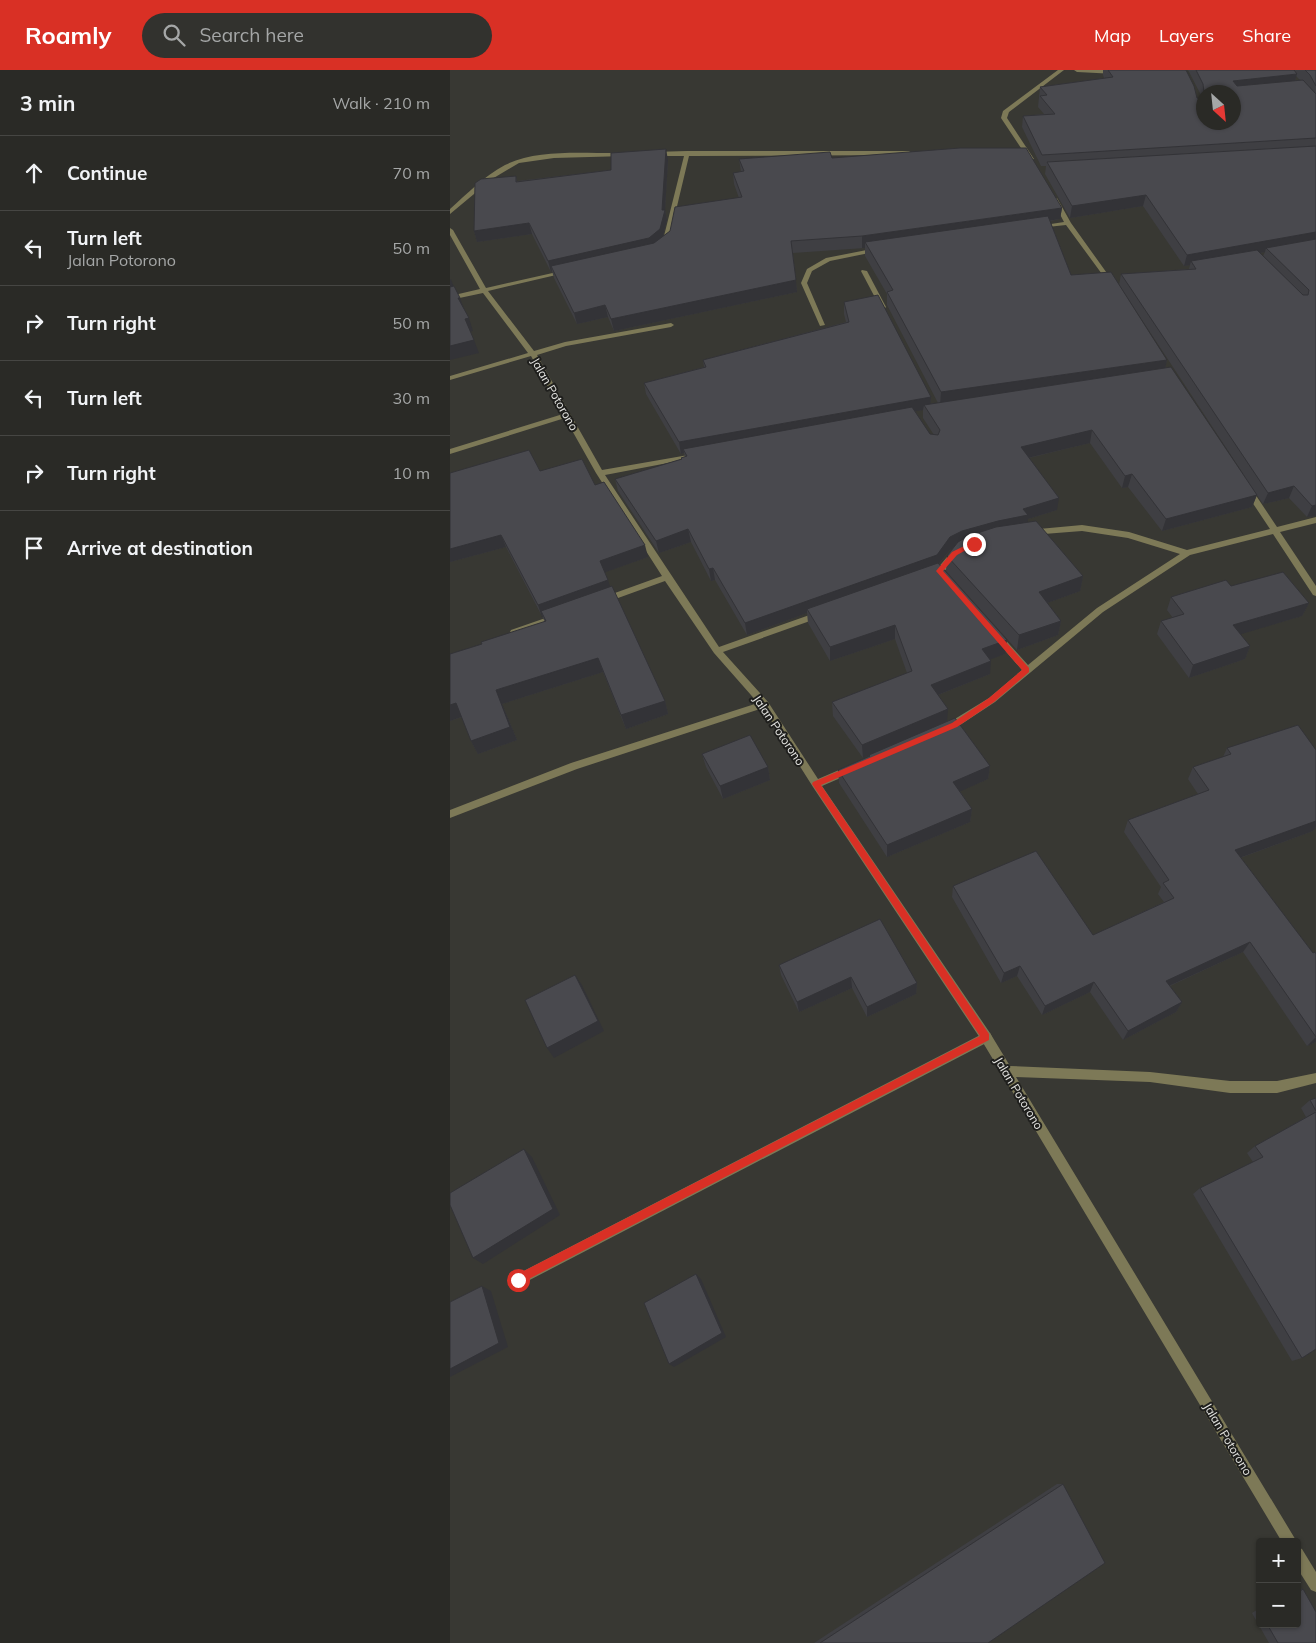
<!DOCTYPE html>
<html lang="en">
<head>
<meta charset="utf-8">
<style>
  :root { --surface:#2a2a26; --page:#32322e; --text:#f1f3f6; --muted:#a5a7a7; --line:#464643; --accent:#d93025 }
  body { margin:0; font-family:Mulish,sans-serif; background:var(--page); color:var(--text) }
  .controls { position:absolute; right:15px; bottom:15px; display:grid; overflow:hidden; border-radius:5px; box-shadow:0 1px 4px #0004 }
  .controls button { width:45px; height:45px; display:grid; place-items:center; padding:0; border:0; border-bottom:1px solid var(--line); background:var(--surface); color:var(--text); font:25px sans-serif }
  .compass { position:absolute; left:746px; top:15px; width:45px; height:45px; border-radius:50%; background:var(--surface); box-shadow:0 1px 4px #0004; rotate:153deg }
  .stop { position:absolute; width:15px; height:15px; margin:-11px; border:4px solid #d93025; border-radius:50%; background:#fff }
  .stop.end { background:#d93025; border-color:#fff; box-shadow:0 1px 5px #0008 }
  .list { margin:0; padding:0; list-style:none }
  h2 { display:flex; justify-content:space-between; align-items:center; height:65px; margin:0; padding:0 20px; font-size:21px }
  h2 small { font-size:16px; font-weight:400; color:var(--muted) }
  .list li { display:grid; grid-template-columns:32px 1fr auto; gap:15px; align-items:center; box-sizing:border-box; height:75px; padding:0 20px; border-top:1px solid var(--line) }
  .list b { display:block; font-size:19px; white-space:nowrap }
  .list p { margin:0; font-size:16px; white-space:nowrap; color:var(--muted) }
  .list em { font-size:16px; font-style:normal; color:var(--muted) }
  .icon { flex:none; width:28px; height:28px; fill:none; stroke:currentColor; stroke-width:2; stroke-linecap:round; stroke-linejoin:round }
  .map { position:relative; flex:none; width:866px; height:1573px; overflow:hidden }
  header { display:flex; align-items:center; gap:30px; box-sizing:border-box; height:70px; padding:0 25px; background:var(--accent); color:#fff }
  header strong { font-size:24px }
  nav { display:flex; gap:28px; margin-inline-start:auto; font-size:18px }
  .search { width:350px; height:45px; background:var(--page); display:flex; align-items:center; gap:12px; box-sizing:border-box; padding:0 18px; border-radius:28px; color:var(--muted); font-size:19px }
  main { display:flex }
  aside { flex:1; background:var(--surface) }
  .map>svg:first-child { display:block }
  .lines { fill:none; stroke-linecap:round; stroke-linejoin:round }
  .service { fill:#7d7957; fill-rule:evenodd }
  .minor { fill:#7d7957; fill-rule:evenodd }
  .wall { fill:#3f3f43; fill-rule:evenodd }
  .shaded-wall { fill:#333337 }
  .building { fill:#49494e; stroke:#333337 }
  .route { fill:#d93025 }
  .labels { text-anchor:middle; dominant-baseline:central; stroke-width:4; stroke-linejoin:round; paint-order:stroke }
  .street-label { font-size:12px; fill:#e6e6e3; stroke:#1f1f1d }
</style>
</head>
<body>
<header>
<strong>Roamly</strong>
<div class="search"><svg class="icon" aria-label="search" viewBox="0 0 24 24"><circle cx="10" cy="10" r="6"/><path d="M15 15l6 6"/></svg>Search here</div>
<nav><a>Map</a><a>Layers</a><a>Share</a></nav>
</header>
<main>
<aside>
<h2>3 min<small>Walk · 210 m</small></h2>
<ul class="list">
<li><svg class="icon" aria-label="ahead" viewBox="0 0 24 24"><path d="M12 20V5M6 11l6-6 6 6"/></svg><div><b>Continue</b></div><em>70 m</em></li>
<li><svg class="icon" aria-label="left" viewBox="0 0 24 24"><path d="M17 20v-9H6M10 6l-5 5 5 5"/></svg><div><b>Turn left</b><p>Jalan Potorono</p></div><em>50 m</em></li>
<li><svg class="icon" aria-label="right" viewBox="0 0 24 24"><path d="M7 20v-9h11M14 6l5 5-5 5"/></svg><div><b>Turn right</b></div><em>50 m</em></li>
<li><svg class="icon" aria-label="left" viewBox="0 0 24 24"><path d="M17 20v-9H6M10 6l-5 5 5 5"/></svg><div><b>Turn left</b></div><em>30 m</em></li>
<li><svg class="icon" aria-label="right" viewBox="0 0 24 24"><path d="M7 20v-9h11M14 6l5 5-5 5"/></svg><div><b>Turn right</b></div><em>10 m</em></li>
<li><svg class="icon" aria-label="arrive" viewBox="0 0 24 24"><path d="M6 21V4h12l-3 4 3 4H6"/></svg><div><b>Arrive at destination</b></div></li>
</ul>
</aside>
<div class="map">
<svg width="866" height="1573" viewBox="0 0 866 1573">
  <rect width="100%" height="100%" fill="#383833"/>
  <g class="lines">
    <polygon class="service" points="536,962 540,963 542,967 540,971 72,1214 68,1216 64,1214 62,1210 64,1206"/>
    <g class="minor">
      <polygon points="608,0 614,0 559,42 557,48 584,89 579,90 551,48 553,41"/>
      <polygon points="624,0 657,0 669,2 666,4 627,2"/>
      <polygon points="237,81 459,81 462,83 459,85 239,86 218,174 215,176 212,174 234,86 203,86 200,84 203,82"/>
      <path d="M174,83L177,85L176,86L104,88L69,93L42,109L0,144V139C17,124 34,106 55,95C88,78 138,84 174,83Z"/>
      <polygon points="603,128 607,128 621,153 664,213 664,215 660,215 616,155 588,158 588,156 614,152 602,129"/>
      <polygon points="0,158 3,160 36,218 116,200 119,202 38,221 84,281 115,272 221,253 224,255 221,257 116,276 87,285 152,400 244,384 248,386 244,388 155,405 269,577 368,542 374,542 374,546 273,582 318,632 368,709 396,697 402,697 404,700 402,703 372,716 540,963 560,996 700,1002 780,1011 827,1011 866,1003 866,1013 827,1023 780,1023 700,1012 566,1007 847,1472 832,1472 532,971 363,717 313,638 127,699 0,748 0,740 121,693 308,633 264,583 215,511 157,532 151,532 151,528 212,506 146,403 115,348 0,384 0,379 113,344 81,286 0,310 0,306 78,283 33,223 0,230 0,226 30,219 0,165"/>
      <polygon points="427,178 429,179 429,181 380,191 362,201 357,213 375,255 370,256 351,213 357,199 376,188"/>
      <polygon points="412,200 417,201 436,237 435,238 430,237 411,201"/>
      <polygon points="798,417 801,418 827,457 866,447 866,453 830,462 866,516 866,526 863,525 823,464 740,485 653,542 545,632 501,661 495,661 493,658 495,655 539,628 572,600 545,569 544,567 545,565 551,565 578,595 647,538 730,484 678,468 632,461 581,465 578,464 578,460 632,455 679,462 737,480 820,459 794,420"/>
      <path d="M505,480L509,483C502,494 492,508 478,506V502L487,499L502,481Z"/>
      <polygon points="107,544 111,547 110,549 64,565 60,562 61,560"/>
      <polygon points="847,1477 852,1479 866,1502 866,1522 861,1520 847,1498"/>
    </g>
  </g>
  <g class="wall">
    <path d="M653,0H736L747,28L751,29V25L738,0H866V446L857,447L839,428L813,434L807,425L802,437L712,461L678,417L672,418L640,373L579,388L607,440L578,449L577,452L633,506L630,521L597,533L611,551L608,565L567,580L496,501L497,486L504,477L500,480L489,494L557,570L555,584L540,589V604L488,625L497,652L540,696L538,709L510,721L522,739L520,752L437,787L389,713L388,700L419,687V685L413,688L383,646L382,632L457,603L445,569L380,591L358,553L357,543L297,565L265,510L261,511L241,472L209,483L168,421L165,409L232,389L231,388L235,387L234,383L231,384L196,324L194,313L254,297L253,290L396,252L394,244V232L481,327L480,334L488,333L437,235V224L415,186V178L343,183L347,222L164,261L158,247L127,254L104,208L102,201L101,202L82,164L27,172L24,161L66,106L67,111L161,100L218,90L215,140L217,150L213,166L289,128L284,114L283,103L291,102L289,89L382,88L612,138L610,149L600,151L621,205L717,290L715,298L796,408L669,215L671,204L739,199L740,195L734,196L693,136L620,148L595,104L596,96H591L572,57L573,46L594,44L588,37L590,17L654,8L653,5ZM846,6L849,9L851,10L845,11ZM754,22H784L754,52ZM815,182L813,186L810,183ZM473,340V348L484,365L480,364L465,341Z"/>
    <polygon points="90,401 145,415 198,487 155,502 160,517 215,631 218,644 176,659 153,602 52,634 67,670 28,684 21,671 12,647 0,651 0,584 32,574 95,552 56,477 0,492 0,403"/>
    <polygon points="721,527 859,533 852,546 790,564 800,576 795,589 739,608 707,564 711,551 723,548 717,540"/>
    <polygon points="777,678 866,680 866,757 863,761 790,788 863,883 866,884 866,972 857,976 793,882 720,916 732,932 726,942 673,970 640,922 592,945 567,906 551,913 502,827 503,816 643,865 714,832 708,824 711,817 674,762 678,750 748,724 738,709 743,697 773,687"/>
    <polygon points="252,684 318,697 320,710 273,729 256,697"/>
    <polygon points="329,895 467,913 466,924 417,947 402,918 349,942 331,905"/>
    <polygon points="866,1028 866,1279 852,1288 842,1291 743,1124 750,1118 803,1092 797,1083 805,1076 856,1047 851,1038 860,1030"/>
    <polygon points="607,1414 613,1414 538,1573 364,1573"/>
    <polygon points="847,1518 853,1519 866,1573 819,1573 802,1543 810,1538 810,1554 847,1554"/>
  </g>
  <g class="shaded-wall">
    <polygon points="847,4 844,14 780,22 783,11"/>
    <polygon points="216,79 218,90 215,140 217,150 212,170 201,179 101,196 102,201 101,202 98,191 212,140"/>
    <polygon points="696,125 693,136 620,148 622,136"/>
    <polygon points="612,138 610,149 418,177 415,172 415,178 412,178 412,166"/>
    <polygon points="79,153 82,164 27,172 24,161"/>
    <polygon points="866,162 866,173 816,178 815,182 743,195 741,191 740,195 734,196 737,185"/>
    <polygon points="1,209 6,223 0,224 0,210"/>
    <polygon points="346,210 347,222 164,261 161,249"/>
    <polygon points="8,228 10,228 15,241"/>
    <polygon points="155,235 158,247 127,254 124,243"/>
    <polygon points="19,248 23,261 20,262 15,249"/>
    <polygon points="24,270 29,283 0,290 0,276"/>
    <polygon points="717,290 714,304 490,336 491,322"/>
    <polygon points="481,327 480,339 474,335 473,340 236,383 233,379 234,383 231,384 229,372"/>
    <polygon points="642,360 640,373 569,390 571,377"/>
    <polygon points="682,404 678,417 672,418 675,406"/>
    <polygon points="844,416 839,428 813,434 818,423"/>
    <polygon points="807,425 802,437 712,461 716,449"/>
    <polygon points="609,428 607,440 578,449 577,458 511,473 500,480 486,497 357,539 357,543 297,565 295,553 500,467 512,461 573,439"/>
    <polygon points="866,435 866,446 857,447 862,436"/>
    <polygon points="238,459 241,472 209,483 206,471"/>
    <polygon points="51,465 56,477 0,492 0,479"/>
    <polygon points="195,475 198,487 153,503 150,491"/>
    <polygon points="263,498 265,510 261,511 259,499"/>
    <polygon points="633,506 630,521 586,537 589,522"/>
    <polygon points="158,510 162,522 91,541 93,547 92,547 88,535"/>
    <polygon points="859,533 852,546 778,568 783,555"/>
    <polygon points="611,551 608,565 567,580 569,565"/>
    <polygon points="445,555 445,569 380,591 380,577"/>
    <polygon points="557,570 555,584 531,593 532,579"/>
    <polygon points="800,576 795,589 739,608 743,595"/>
    <polygon points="148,588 153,602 52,634 67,670 28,684 21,671 46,620"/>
    <polygon points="541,591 540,604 480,628 481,615"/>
    <polygon points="215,631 218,644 176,659 171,645"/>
    <polygon points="6,633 14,646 0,651 0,635"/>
    <polygon points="498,639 497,652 413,688 412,675"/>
    <polygon points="540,696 538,709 502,725 503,712"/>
    <polygon points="318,697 320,710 273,729 270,716"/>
    <polygon points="522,739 520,752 437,787 437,775"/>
    <polygon points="866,744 866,757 863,761 778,792 785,780"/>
    <polygon points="800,872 793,882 710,920 716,911"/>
    <polygon points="570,896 567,906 551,913 554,903"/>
    <polygon points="125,905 132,915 154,961 104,988 97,978"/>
    <polygon points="401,907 402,918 349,942 347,932"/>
    <polygon points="644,912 640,922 592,945 595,936"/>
    <polygon points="467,913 466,924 417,947 417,937"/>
    <polygon points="732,932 726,942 673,970 678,961"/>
    <polygon points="866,967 866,972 857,976"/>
    <polygon points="74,1079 82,1087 110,1145 33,1194 23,1188"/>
    <polygon points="246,1204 251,1209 276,1267 224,1297 219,1294"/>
    <polygon points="32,1216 41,1221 58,1277 0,1307 0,1299"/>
  </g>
  <g class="building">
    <polygon points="658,0 736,0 744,16 747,28 754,30 754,52 784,52 784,22 754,22 753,14 746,0 844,0 847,4 783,11 787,16 853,10 866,24 866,68 592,85 573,46 605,44 590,26 597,25 590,17 663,7"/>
    <polygon points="855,0 866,0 866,16 860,5"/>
    <polygon points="866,76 866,162 737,185 696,125 622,136 597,92"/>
    <polygon points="510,78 576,78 612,138 412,166 341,171 346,210 161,249 155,235 124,243 101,196 204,173 220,161 225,137 292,127 283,103 294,101 289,89 380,82 382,88"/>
    <polygon points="216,79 212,140 215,140 210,159 199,168 98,191 79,153 24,161 25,113 31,109 66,106 66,112 161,100 161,83"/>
    <polygon points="598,146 621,205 661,202 717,290 491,322 437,222 443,220 415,172"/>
    <polygon points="866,169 866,435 862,436 844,416 818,423 671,204 746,199 741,191 807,180 853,225 858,225 859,220 816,178"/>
    <polygon points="4,216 10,228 8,228 19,248 15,249 24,270 0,276 0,217"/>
    <polygon points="428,225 481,327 229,372 194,313 256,297 253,290 399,252 394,232"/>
    <polygon points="721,297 807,425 716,449 682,404 675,406 642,360 571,377 609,428 573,439 578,445 548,451 512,461 500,467 487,485 295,553 263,498 259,499 238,459 206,471 165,409 232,389 231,388 237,386 233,379 462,337 480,364 488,365 490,360 474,335"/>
    <polygon points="79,380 90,401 132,389 145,415 154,412 195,475 150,491 158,510 88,535 51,465 0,479 0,403"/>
    <polygon points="586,451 633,506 589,522 611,551 569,565 497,486 508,472 518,466 546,457"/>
    <polygon points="488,493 557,570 532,579 541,591 481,615 498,639 412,675 382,632 462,601 445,555 380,577 357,539"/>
    <polygon points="833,502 859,533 783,555 800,576 743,595 711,551 734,544 721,527 776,510 781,516"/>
    <polygon points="162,516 215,631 171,645 148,588 46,620 60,657 21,671 6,633 0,635 0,584 32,574 31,572 96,551 91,541"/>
    <polygon points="505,648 540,696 503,712 522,739 437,775 388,700 420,686 419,685"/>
    <polygon points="848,655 866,680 866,751 785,780 863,883 865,882 866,884 866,967 800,872 716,911 732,932 678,961 644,912 595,936 570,896 554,903 503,816 586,781 643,865 724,828 713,813 719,810 678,750 759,720 743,697 781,684 777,678"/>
    <polygon points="300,665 318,697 270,716 252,684"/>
    <polygon points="430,849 467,913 417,937 401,907 347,932 329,895"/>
    <polygon points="125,905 148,951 97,978 75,930"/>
    <polygon points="866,1028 866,1041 860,1030"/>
    <polygon points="866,1042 866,1279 852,1288 750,1118 813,1087 805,1076"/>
    <polygon points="74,1079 103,1139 23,1188 0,1135 0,1123"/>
    <polygon points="246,1204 272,1263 219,1294 194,1233"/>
    <polygon points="32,1216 49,1273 0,1299 0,1232"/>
    <polygon points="613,1414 655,1493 538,1573 370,1573"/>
    <polygon points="853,1519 866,1542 866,1573 828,1573 817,1554 847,1554 847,1523"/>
  </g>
  <polygon class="route" points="522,472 527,474 507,485 493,501 579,598 579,602 544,632 507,657 371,715 539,964 539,970 71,1213 68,1215 64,1213 63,1210 64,1206 530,966 362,714 363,712 502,653 539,628 572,600 486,501 502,482"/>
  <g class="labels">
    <g class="street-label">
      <text transform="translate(105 324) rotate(60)">Jalan Potorono</text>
      <text transform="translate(329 660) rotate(56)">Jalan Potorono</text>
      <text transform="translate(569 1023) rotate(59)">Jalan Potorono</text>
      <text transform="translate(778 1369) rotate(59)">Jalan Potorono</text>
    </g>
  </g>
</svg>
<div class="controls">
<button>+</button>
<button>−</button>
</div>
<svg class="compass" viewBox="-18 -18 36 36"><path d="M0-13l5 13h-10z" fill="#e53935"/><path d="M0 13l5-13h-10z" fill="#a5a7a7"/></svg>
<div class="stop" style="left:68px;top:1210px"></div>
<div class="stop end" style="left:524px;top:474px"></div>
</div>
</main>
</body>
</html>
